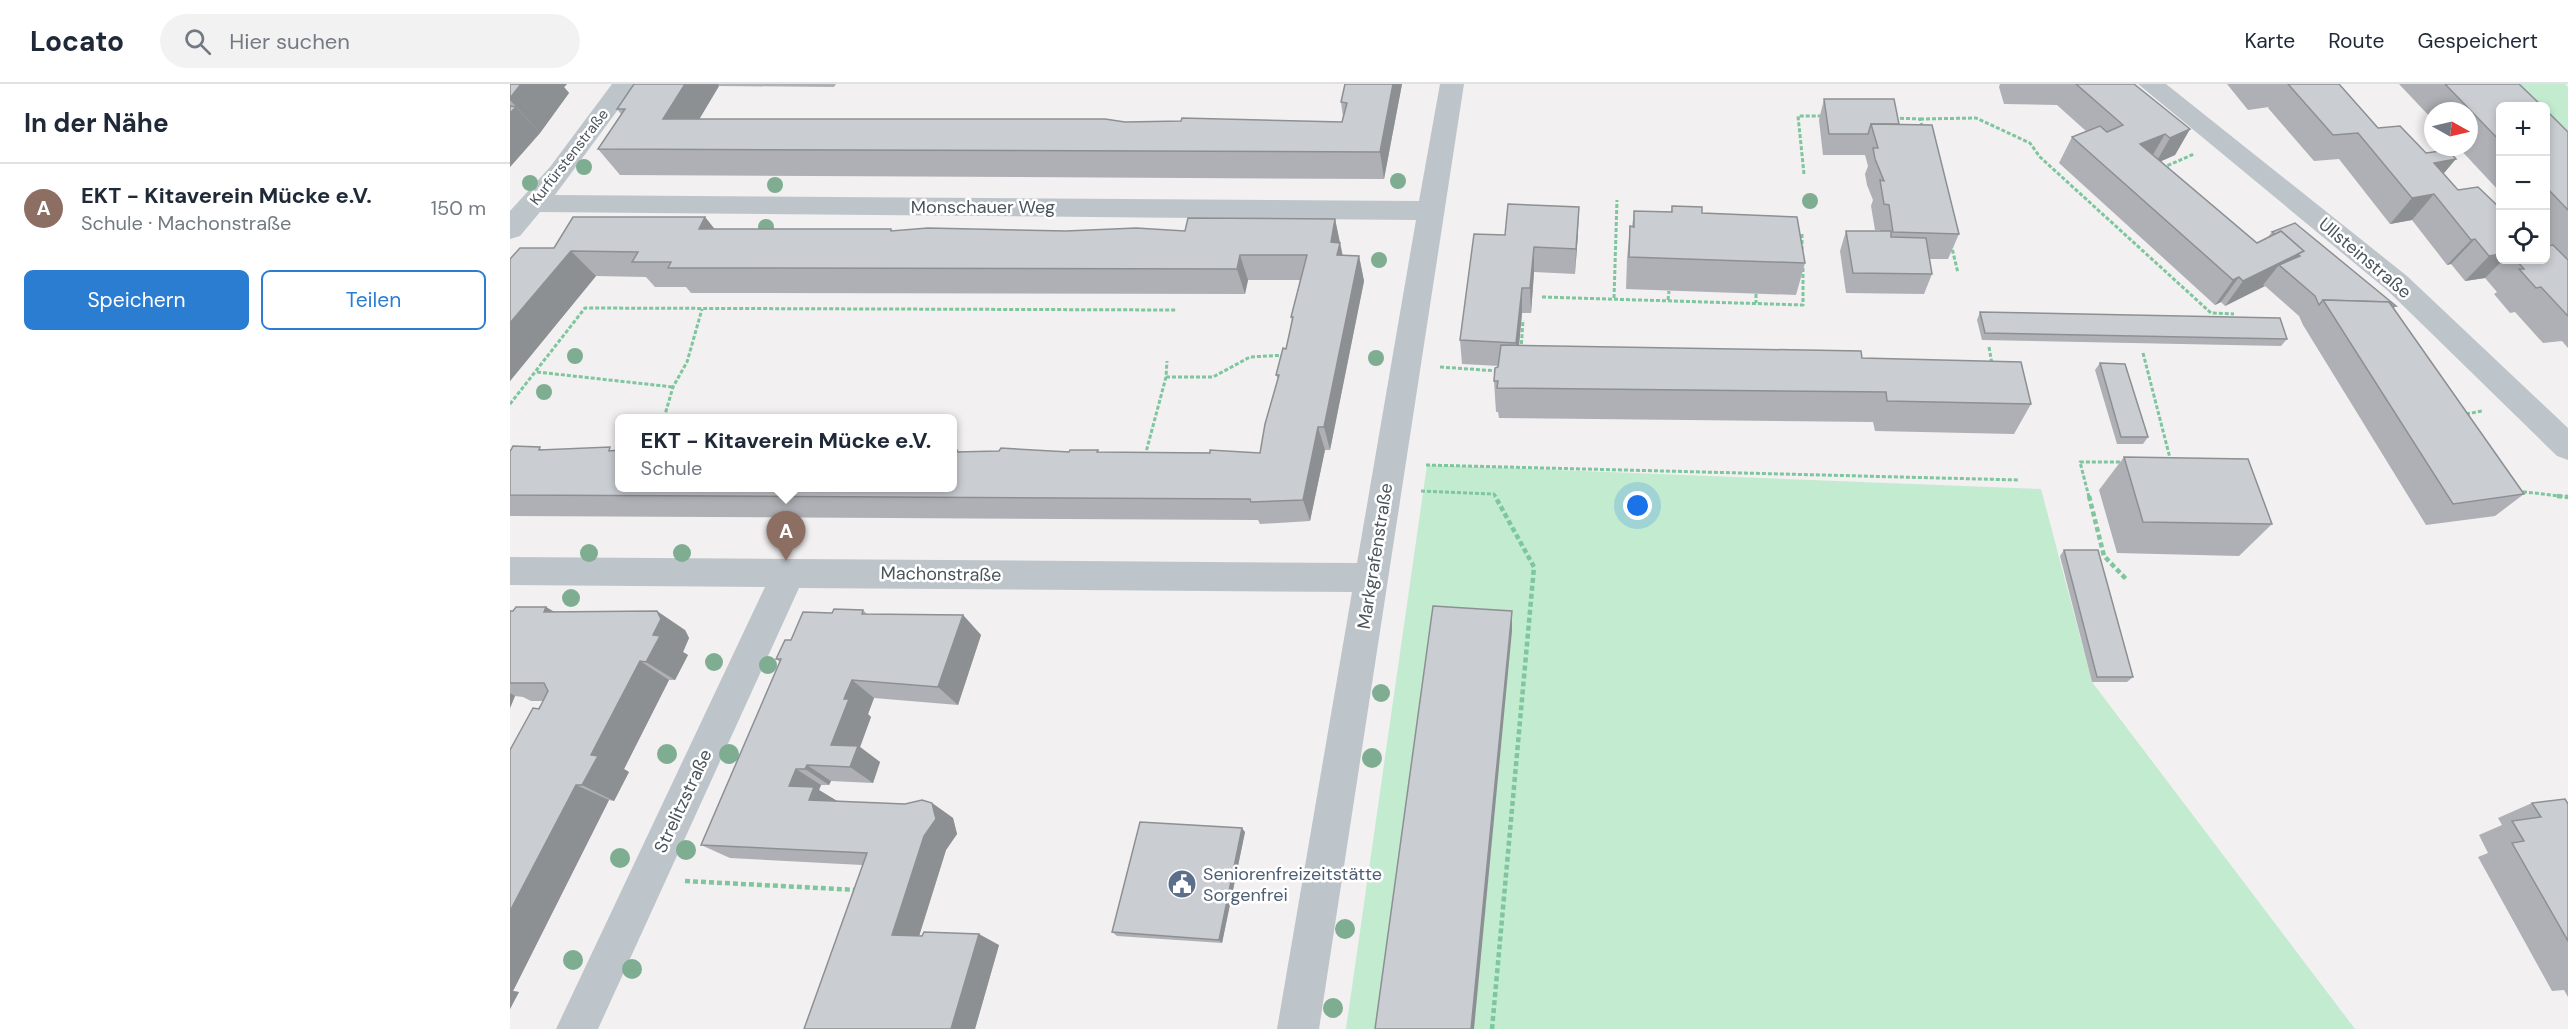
<!DOCTYPE html>
<html lang="de">
<head>
<meta charset="utf-8">
<style>
  :root { --surface:#fff; --page:#f2f2f3; --text:#1f2937; --muted:#747a83; --line:#e0e1e3; --accent:#2b7dd1 }
  body { margin:0; font-family:"DM Sans",sans-serif; background:var(--page); color:var(--text) }
  .controls { position:absolute; right:18px; top:18px; display:grid; overflow:hidden; border-radius:9px; box-shadow:0 3px 9px #0003 }
  .controls button { width:54px; height:54px; display:grid; place-items:center; padding:0; border:0; border-bottom:2px solid var(--line); background:var(--surface); color:var(--text); font:30px sans-serif }
  .compass { position:absolute; left:1914px; top:18px; width:54px; height:54px; border-radius:50%; background:var(--surface); box-shadow:0 3px 9px #0003; rotate:98deg }
  .you { position:absolute; left:1128px; top:422px; width:21px; height:21px; margin:-15px; border:4px solid #fff; border-radius:50%; background:#1a73e8; box-shadow:0 0 0 9px #1a73e833 }
  .badge { display:grid; place-items:center; width:39px; height:39px; border-radius:50%; background:var(--accent); color:#fff; font-size:20px; font-weight:700 }
  .pin { position:absolute; translate:-50% -50px; filter:drop-shadow(0 2px 3px #0008) }
  .pin::after { content:''; position:absolute; top:32px; width:21px; height:18px; background:inherit; clip-path:polygon(0 0,100% 0,50% 100%) }
  .popup { position:absolute; left:105px; top:330px; width:342px; height:78px; box-sizing:border-box; display:grid; place-content:center; border-radius:9px; background:var(--surface); filter:drop-shadow(0 2px 4px #0005); font-size:20px; white-space:nowrap; color:var(--muted) }
  .popup b { font-size:22px; color:var(--text) }
  .popup::after { content:''; position:absolute; left:50%; top:100%; margin-left:-12px; border:12px solid transparent; border-top-color:var(--surface) }
  .list { margin:0; padding:0; list-style:none }
  h2 { display:flex; justify-content:space-between; align-items:center; height:78px; margin:0; padding:0 24px; font-size:26px }
  h2 small { font-size:20px; font-weight:400; color:var(--muted) }
  .list li { display:grid; grid-template-columns:39px 1fr auto; gap:18px; align-items:center; box-sizing:border-box; height:90px; padding:0 24px; border-top:2px solid var(--line) }
  .list b { display:block; font-size:22px; white-space:nowrap }
  .list p { margin:0; font-size:20px; white-space:nowrap; color:var(--muted) }
  .list em { font-size:20px; font-style:normal; color:var(--muted) }
  .actions { display:flex; gap:12px; padding:18px 24px }
  .actions a { flex:1; padding:14px 0; border:2px solid var(--accent); border-radius:9px; text-align:center; font-size:21px; color:var(--accent) }
  .actions .main { background:var(--accent); color:#fff }
  .icon { flex:none; width:33px; height:33px; fill:none; stroke:currentColor; stroke-width:2; stroke-linecap:round; stroke-linejoin:round }
  .map { position:relative; flex:none; width:2058px; height:945px; overflow:hidden }
  header { display:flex; align-items:center; gap:36px; box-sizing:border-box; height:84px; padding:0 30px; background:var(--surface); border-bottom:2px solid var(--line) }
  header strong { font-size:28px }
  nav { display:flex; gap:33px; margin-inline-start:auto; font-size:21px }
  .search { width:420px; height:54px; background:var(--page); display:flex; align-items:center; gap:15px; box-sizing:border-box; padding:0 21px; border-radius:33px; color:var(--muted); font-size:22px }
  main { display:flex }
  aside { flex:1; background:var(--surface) }
  .map>svg:first-child { display:block }
  .green { fill:#c2ebd0 }
  .lines { fill:none; stroke-linecap:round; stroke-linejoin:round }
  .path-far1 { stroke:#7ec69e; stroke-width:3; stroke-dasharray:4 2; stroke-linecap:butt }
  .path { stroke:#7ec69e; stroke-width:4.5; stroke-dasharray:5 3; stroke-linecap:butt }
  .minor { fill:#bdc5cb; fill-rule:evenodd }
  .tree { fill:#7ead92 }
  .wall { fill:#aeb0b5 }
  .shaded-wall { fill:#8d9093 }
  .building { fill:#cacdd2; stroke:#8d9093; stroke-width:1.5 }
  .labels { text-anchor:middle; dominant-baseline:central; stroke-width:5; stroke-linejoin:round; paint-order:stroke }
  .far-street-label { font-size:15px; fill:#49545b; stroke:#fff }
  .street-label { font-size:18px; fill:#49545b; stroke:#fff }
  .service-label { font-size:18px; fill:#4e5e75; stroke:#fff; text-anchor:start }
</style>
</head>
<body>
<header>
<strong>Locato</strong>
<div class="search"><svg class="icon" aria-label="search" viewBox="0 0 24 24"><circle cx="10" cy="10" r="6"/><path d="M15 15l6 6"/></svg>Hier suchen</div>
<nav><a>Karte</a><a>Route</a><a>Gespeichert</a></nav>
</header>
<main>
<aside>
<h2>In der Nähe<small></small></h2>
<ul class="list">
<li><span class="badge" style="background:#8d6e63">A</span><div><b>EKT - Kitaverein Mücke e.V.</b><p>Schule · Machonstraße</p></div><em>150 m</em></li>
</ul>
<div class="actions"><a class="main">Speichern</a><a>Teilen</a></div>
</aside>
<div class="map">
<svg width="2058" height="945" viewBox="0 0 2058 945">
  <rect width="100%" height="100%" fill="#f2f0f0"/>
  <g class="green">
    <polygon points="1965,0 2055,0 2058,3 2058,91 2036,69 2036,22 1990,22"/>
    <polygon points="917,381 1531,405 1582,598 1845,945 836,945"/>
  </g>
  <g class="lines">
    <g class="path-far1">
      <polyline points="1384,34 1410,35 1413,45"/>
      <polyline points="1410,35 1466,34 1520,59 1530,73 1701,229 1724,230"/>
      <polyline points="1652,84 1684,70"/>
      <polyline points="1294,90 1288,32 1313,32"/>
      <polyline points="1292,150 1292,168"/>
      <polyline points="1441,160 1448,189"/>
      <polyline points="1246,210 1246,219"/>
      <polyline points="1032,213 1293,221 1293,184"/>
      <polyline points="1104,214 1107,116"/>
      <polyline points="1158,216 1159,207"/>
      <polyline points="1479,263 1482,280"/>
      <polyline points="1011,266 1013,236"/>
      <polyline points="1633,269 1661,378"/>
      <polyline points="930,283 988,287"/>
      <polyline points="27,288 163,303"/>
      <polyline points="656,293 703,293 740,273 776,271"/>
      <polyline points="0,320 75,224 666,226"/>
      <polyline points="1956,330 1972,327"/>
      <polyline points="154,334 163,303 177,278 192,225"/>
      <polyline points="635,372 656,293 657,277"/>
      <polyline points="916,381 1509,396"/>
      <polyline points="911,407 984,410 986,413"/>
      <polyline points="2007,407 2058,413"/>
      <polyline points="1579,413 1570,378 1615,378"/>
    </g>
    <g class="path">
      <polyline points="1579,412 1594,472 1617,496"/>
      <polyline points="2047,412 2058,413"/>
      <polyline points="175,797 347,806"/>
      <polyline points="982,945 1024,483 985,412"/>
    </g>
    <g class="minor">
      <polygon points="102,0 127,0 45,111 909,117 930,0 954,0 809,945 767,945 842,508 289,504 88,945 46,945 255,503 0,501 0,473 847,479 906,136 30,128 10,152 0,155 0,127 40,83"/>
      <polygon points="1628,0 1656,0 1897,192 2058,344 2058,376 2047,372 1877,206"/>
    </g>
  </g>
  <g class="tree">
    <circle cx="74" cy="83" r="8"/>
    <circle cx="888" cy="97" r="8"/>
    <circle cx="20" cy="99" r="8"/>
    <circle cx="265" cy="101" r="8"/>
    <circle cx="1300" cy="117" r="8"/>
    <circle cx="256" cy="143" r="8"/>
    <circle cx="869" cy="176" r="8"/>
    <circle cx="65" cy="272" r="8"/>
    <circle cx="866" cy="274" r="8"/>
    <circle cx="34" cy="308" r="8"/>
    <circle cx="79" cy="469" r="9"/>
    <circle cx="172" cy="469" r="9"/>
    <circle cx="61" cy="514" r="9"/>
    <circle cx="204" cy="578" r="9"/>
    <circle cx="258" cy="581" r="9"/>
    <circle cx="871" cy="609" r="9"/>
    <circle cx="157" cy="670" r="10"/>
    <circle cx="219" cy="670" r="10"/>
    <circle cx="862" cy="674" r="10"/>
    <circle cx="176" cy="766" r="10"/>
    <circle cx="110" cy="774" r="10"/>
    <circle cx="835" cy="845" r="10"/>
    <circle cx="63" cy="876" r="10"/>
    <circle cx="122" cy="885" r="10"/>
    <circle cx="823" cy="924" r="10"/>
  </g>
  <g class="wall">
    <polygon points="0,0 57,0 54,3 59,9 30,49 0,83"/>
    <polygon points="124,0 326,0 324,3 209,2 189,35 615,38 832,38 833,33 831,18 892,0 874,95 110,91 88,65 111,30 107,25"/>
    <polygon points="1490,0 1624,0 1680,45 1665,71 1651,77 1747,159 1758,153 1762,148 1886,222 1884,224 2014,410 1985,432 1916,441 1793,241 1789,232 1755,202 1715,222 1711,218 1705,221 1549,79 1562,53 1576,47 1547,21 1494,20 1489,3"/>
    <polygon points="1717,0 1829,0 1868,44 1934,90 1990,176 2036,176 2041,161 2036,155 2036,26 2058,48 2058,264 2052,257 2033,259 2005,228 2000,229 1984,210 1987,208 1975,194 1955,197 1941,180 1937,181 1902,136 1880,140 1829,75 1804,77 1758,24 1759,23 1738,26"/>
    <polygon points="1889,0 2009,0 1990,22 1990,108 1948,63 1959,63 1959,27 1923,27 1923,36"/>
    <polygon points="1314,15 1389,40 1449,150 1438,175 1419,175 1422,190 1414,210 1336,209 1330,167 1336,147 1371,147 1370,146 1365,146 1361,122 1363,116 1357,101 1355,90 1358,82 1355,71 1313,71 1309,36"/>
    <polygon points="1162,122 1192,129 1295,179 1286,211 1116,205 1117,175 1120,142 1122,143 1124,127 1161,128"/>
    <polygon points="195,133 204,145 381,145 382,147 675,147 825,135 833,172 849,172 854,197 820,366 815,366 800,437 750,440 748,436 0,432 0,366 32,365 110,404 447,366 449,368 559,368 588,366 589,368 750,369 768,295 766,291 776,265 782,237 781,233 790,196 738,196 735,210 226,209 181,209 176,203 145,203 136,193 86,192 0,297 0,175 44,164"/>
    <polygon points="1068,149 1065,190 1024,188 1021,229 1012,229 1009,261 1352,274 1521,320 1504,350 1365,347 1363,338 989,334 988,328 986,328 984,297 989,282 952,280 950,256 995,151"/>
    <polygon points="1470,228 1777,255 1771,262 1472,256 1467,236"/>
    <polygon points="1590,279 1638,353 1633,360 1607,360 1585,286"/>
    <polygon points="1614,373 1762,440 1729,472 1607,469 1589,406"/>
    <polygon points="1554,466 1623,593 1617,598 1582,598 1550,472"/>
    <polygon points="36,523 43,527 175,546 179,554 173,568 178,571 165,596 159,596 114,685 119,688 104,717 99,716 3,907 9,908 0,925 0,666 33,617 21,617 13,613 5,612 0,624 0,527"/>
    <polygon points="353,526 357,530 453,531 471,551 448,621 364,614 358,630 361,633 350,663 370,678 363,699 321,697 319,701 311,701 309,706 328,718 395,720 422,719 443,734 447,750 436,766 409,852 489,861 465,945 352,781 220,774 191,761 270,578 266,575 281,556 322,529"/>
    <polygon points="2022,719 2058,720 2058,913 2054,906 2042,907 1968,773 1978,769 1969,751 1992,741 1988,734"/>
    <polygon points="735,748 712,859 607,852 602,848"/>
  </g>
  <g class="shaded-wall">
    <polygon points="11,0 57,0 54,3 59,9 30,49 0,16 0,14"/>
    <polygon points="175,0 208,0 209,2 174,61 153,35"/>
    <polygon points="883,0 892,0 874,95 870,68"/>
    <polygon points="6,23 30,49 0,83 0,29"/>
    <polygon points="1680,45 1665,71 1645,80 1660,54"/>
    <polygon points="1655,50 1640,76 1630,60"/>
    <polygon points="1946,75 1924,101 1924,79"/>
    <polygon points="1924,110 1902,136 1880,140 1902,114"/>
    <polygon points="1069,123 1068,149 1065,190 1066,165"/>
    <polygon points="195,133 216,159 189,145"/>
    <polygon points="825,135 835,184 833,197 821,158"/>
    <polygon points="1965,155 1941,180 1937,181 1961,156"/>
    <polygon points="1024,163 1024,188 1021,229 1020,204"/>
    <polygon points="61,167 86,192 0,297 0,239"/>
    <polygon points="1794,167 1777,189 1769,181 1753,201 1755,202 1715,222 1733,197"/>
    <polygon points="1990,170 1990,176 1993,176 1975,194 1955,197 1979,172"/>
    <polygon points="730,171 738,196 735,210 727,185"/>
    <polygon points="849,172 854,197 820,366 814,343"/>
    <polygon points="1729,193 1711,218 1705,221 1723,196"/>
    <polygon points="1012,204 1012,229 1007,283 1006,259"/>
    <polygon points="808,343 815,366 800,437 793,416"/>
    <polygon points="36,523 67,542 34,528"/>
    <polygon points="147,527 175,546 179,554 173,568 178,571 165,596 136,578 143,551"/>
    <polygon points="1002,527 1002,547 964,945 961,945"/>
    <polygon points="453,531 471,551 448,621 428,603"/>
    <polygon points="130,577 159,596 114,685 119,688 104,717 72,701 81,671"/>
    <polygon points="342,596 364,614 358,630 361,633 350,663 370,678 363,699 340,683 321,661 334,615"/>
    <polygon points="0,609 5,612 0,624"/>
    <polygon points="297,681 321,697 319,701 295,685"/>
    <polygon points="286,685 311,701 309,706 329,718 299,716 279,702"/>
    <polygon points="66,701 99,716 3,907 9,908 0,925 0,827"/>
    <polygon points="422,719 443,734 447,750 436,766 406,862 382,851"/>
    <polygon points="732,744 735,748 712,859 709,856"/>
    <polygon points="469,850 489,861 465,945 441,945"/>
  </g>
  <g class="building">
    <polygon points="0,0 11,0 0,14"/>
    <polygon points="124,0 175,0 153,35 595,35 615,38 671,37 672,34 832,38 837,19 831,18 835,0 883,0 870,68 88,65 115,25 107,25"/>
    <polygon points="1566,0 1624,0 1680,45 1660,54 1655,50 1630,60 1747,159 1771,147 1794,167 1733,197 1729,193 1723,196 1562,53 1590,42 1597,48 1613,41"/>
    <polygon points="1778,0 1829,0 1868,44 1890,42 1916,69 1938,66 1946,75 1924,79 1948,106 1968,103 1990,124 1990,170 1979,172 1965,155 1961,156 1924,110 1902,114 1848,49 1823,51"/>
    <polygon points="1935,0 2009,0 2032,22 1990,22 1990,57"/>
    <polygon points="1314,15 1384,15 1389,40 1361,40 1358,50 1319,50"/>
    <polygon points="0,22 6,23 0,29"/>
    <polygon points="2036,26 2058,48 2058,126 2036,103"/>
    <polygon points="1361,40 1422,41 1449,150 1383,148 1379,121 1374,120 1370,96 1374,97 1365,75 1363,64 1368,64"/>
    <polygon points="998,120 1069,123 1066,165 1024,163 1020,204 1012,204 1006,259 950,256 964,150 995,151"/>
    <polygon points="1162,122 1192,123 1192,129 1287,133 1295,179 1119,173 1120,142 1124,143 1124,127 1162,128"/>
    <polygon points="63,133 195,133 189,145 381,145 381,147 418,144 556,147 626,144 675,147 678,134 825,135 821,158 830,159 827,171 849,172 814,343 808,343 793,416 741,418 740,415 0,411 0,366 1,366 3,362 30,363 29,366 100,363 99,367 110,366 110,404 442,404 442,366 447,366 446,368 489,367 491,364 559,368 560,366 588,366 587,368 700,369 700,366 750,369 755,340 769,291 766,291 773,264 776,265 783,233 781,233 797,171 730,171 727,185 205,184 158,184 161,178 122,178 128,168 61,167 0,239 0,175 10,164 44,164"/>
    <polygon points="1785,139 1886,222 1883,222 1879,218 1813,216 1809,221 1805,212 1769,181 1790,172 1788,170 1794,167 1771,147 1765,150 1762,148"/>
    <polygon points="1336,147 1381,147 1381,153 1416,154 1422,190 1343,189"/>
    <polygon points="2043,161 2058,176 2058,232 2031,203 2026,204 2009,185 2014,185 2006,176 2036,176 2036,162"/>
    <polygon points="1813,216 1879,218 2014,410 1943,420"/>
    <polygon points="1470,228 1770,234 1777,255 1475,249"/>
    <polygon points="991,261 1351,267 1352,274 1511,278 1521,320 1377,317 1376,308 987,304 988,297 984,297 985,284 988,283"/>
    <polygon points="1590,279 1615,280 1638,353 1611,353"/>
    <polygon points="1614,373 1738,375 1762,440 1633,438"/>
    <polygon points="1554,466 1588,466 1623,593 1587,593"/>
    <polygon points="923,522 1002,527 961,945 865,945"/>
    <polygon points="6,523 36,523 34,528 147,527 151,535 143,551 150,552 136,578 130,577 81,671 88,672 72,701 66,701 0,827 0,666 23,624 29,625 38,607 34,599 0,599 0,527 3,527"/>
    <polygon points="324,525 353,526 352,530 453,531 428,603 342,596 334,615 339,615 321,661 348,662 340,683 297,681 295,685 286,685 279,702 304,703 299,716 395,720 412,716 422,719 426,735 414,752 382,851 412,852 414,848 469,850 441,945 294,945 357,769 191,761 271,575 266,575 275,556 281,556 293,528 322,529"/>
    <polygon points="2055,715 2058,720 2058,857 2002,759 2014,757 2002,737 2031,733 2022,719"/>
    <polygon points="630,738 732,744 709,856 602,848"/>
  </g>
  <defs>
    <g id="civic-disc" transform="scale(1.5)"><circle r="9.5" fill="#5c6f8a" stroke="#fff"/><path d="M-.6-6.5H3V-4.5H.6V-3L4-1V1h2V6H-6V1h2V-1L-.6-3ZM-1.2 2.5V6h2.4V2.5Z" fill="#fff"/></g>
  </defs>
  <g fill-rule="evenodd">
    <use href="#civic-disc" x="672" y="800"/>
  </g>
  <g class="labels">
    <g class="far-street-label">
      <text transform="translate(59 73) rotate(-52)">Kurfürstenstraße</text>
    </g>
    <g class="street-label">
      <text x="473" y="123">Monschauer Weg</text>
      <text transform="translate(1855 174) rotate(40)">Ullsteinstraße</text>
      <text transform="translate(865 472) rotate(-81)">Markgrafenstraße</text>
      <text transform="translate(431 490) rotate(1)">Machonstraße</text>
      <text transform="translate(173 717) rotate(-65)">Strelitzstraße</text>
    </g>
    <g class="service-label">
      <text x="693" y="790">Seniorenfreizeitstätte<tspan x="693" dy="21">Sorgenfrei</tspan></text>
    </g>
  </g>
</svg>
<div class="controls">
<button>+</button>
<button>−</button>
<button><svg class="icon" aria-label="locate" viewBox="0 0 24 24"><circle cx="12" cy="12" r="6"/><path d="M12 2v4M12 18v4M2 12h4M18 12h4"/></svg></button>
</div>
<svg class="compass" viewBox="-18 -18 36 36"><path d="M0-13l5 13h-10z" fill="#e53935"/><path d="M0 13l5-13h-10z" fill="#747a83"/></svg>
<div class="you"></div>
<div class="pin badge" style="left:276px;top:477px;background:#8d6e63">A</div>
<div class="popup"><b>EKT - Kitaverein Mücke e.V.</b>Schule</div>
</div>
</main>
</body>
</html>
